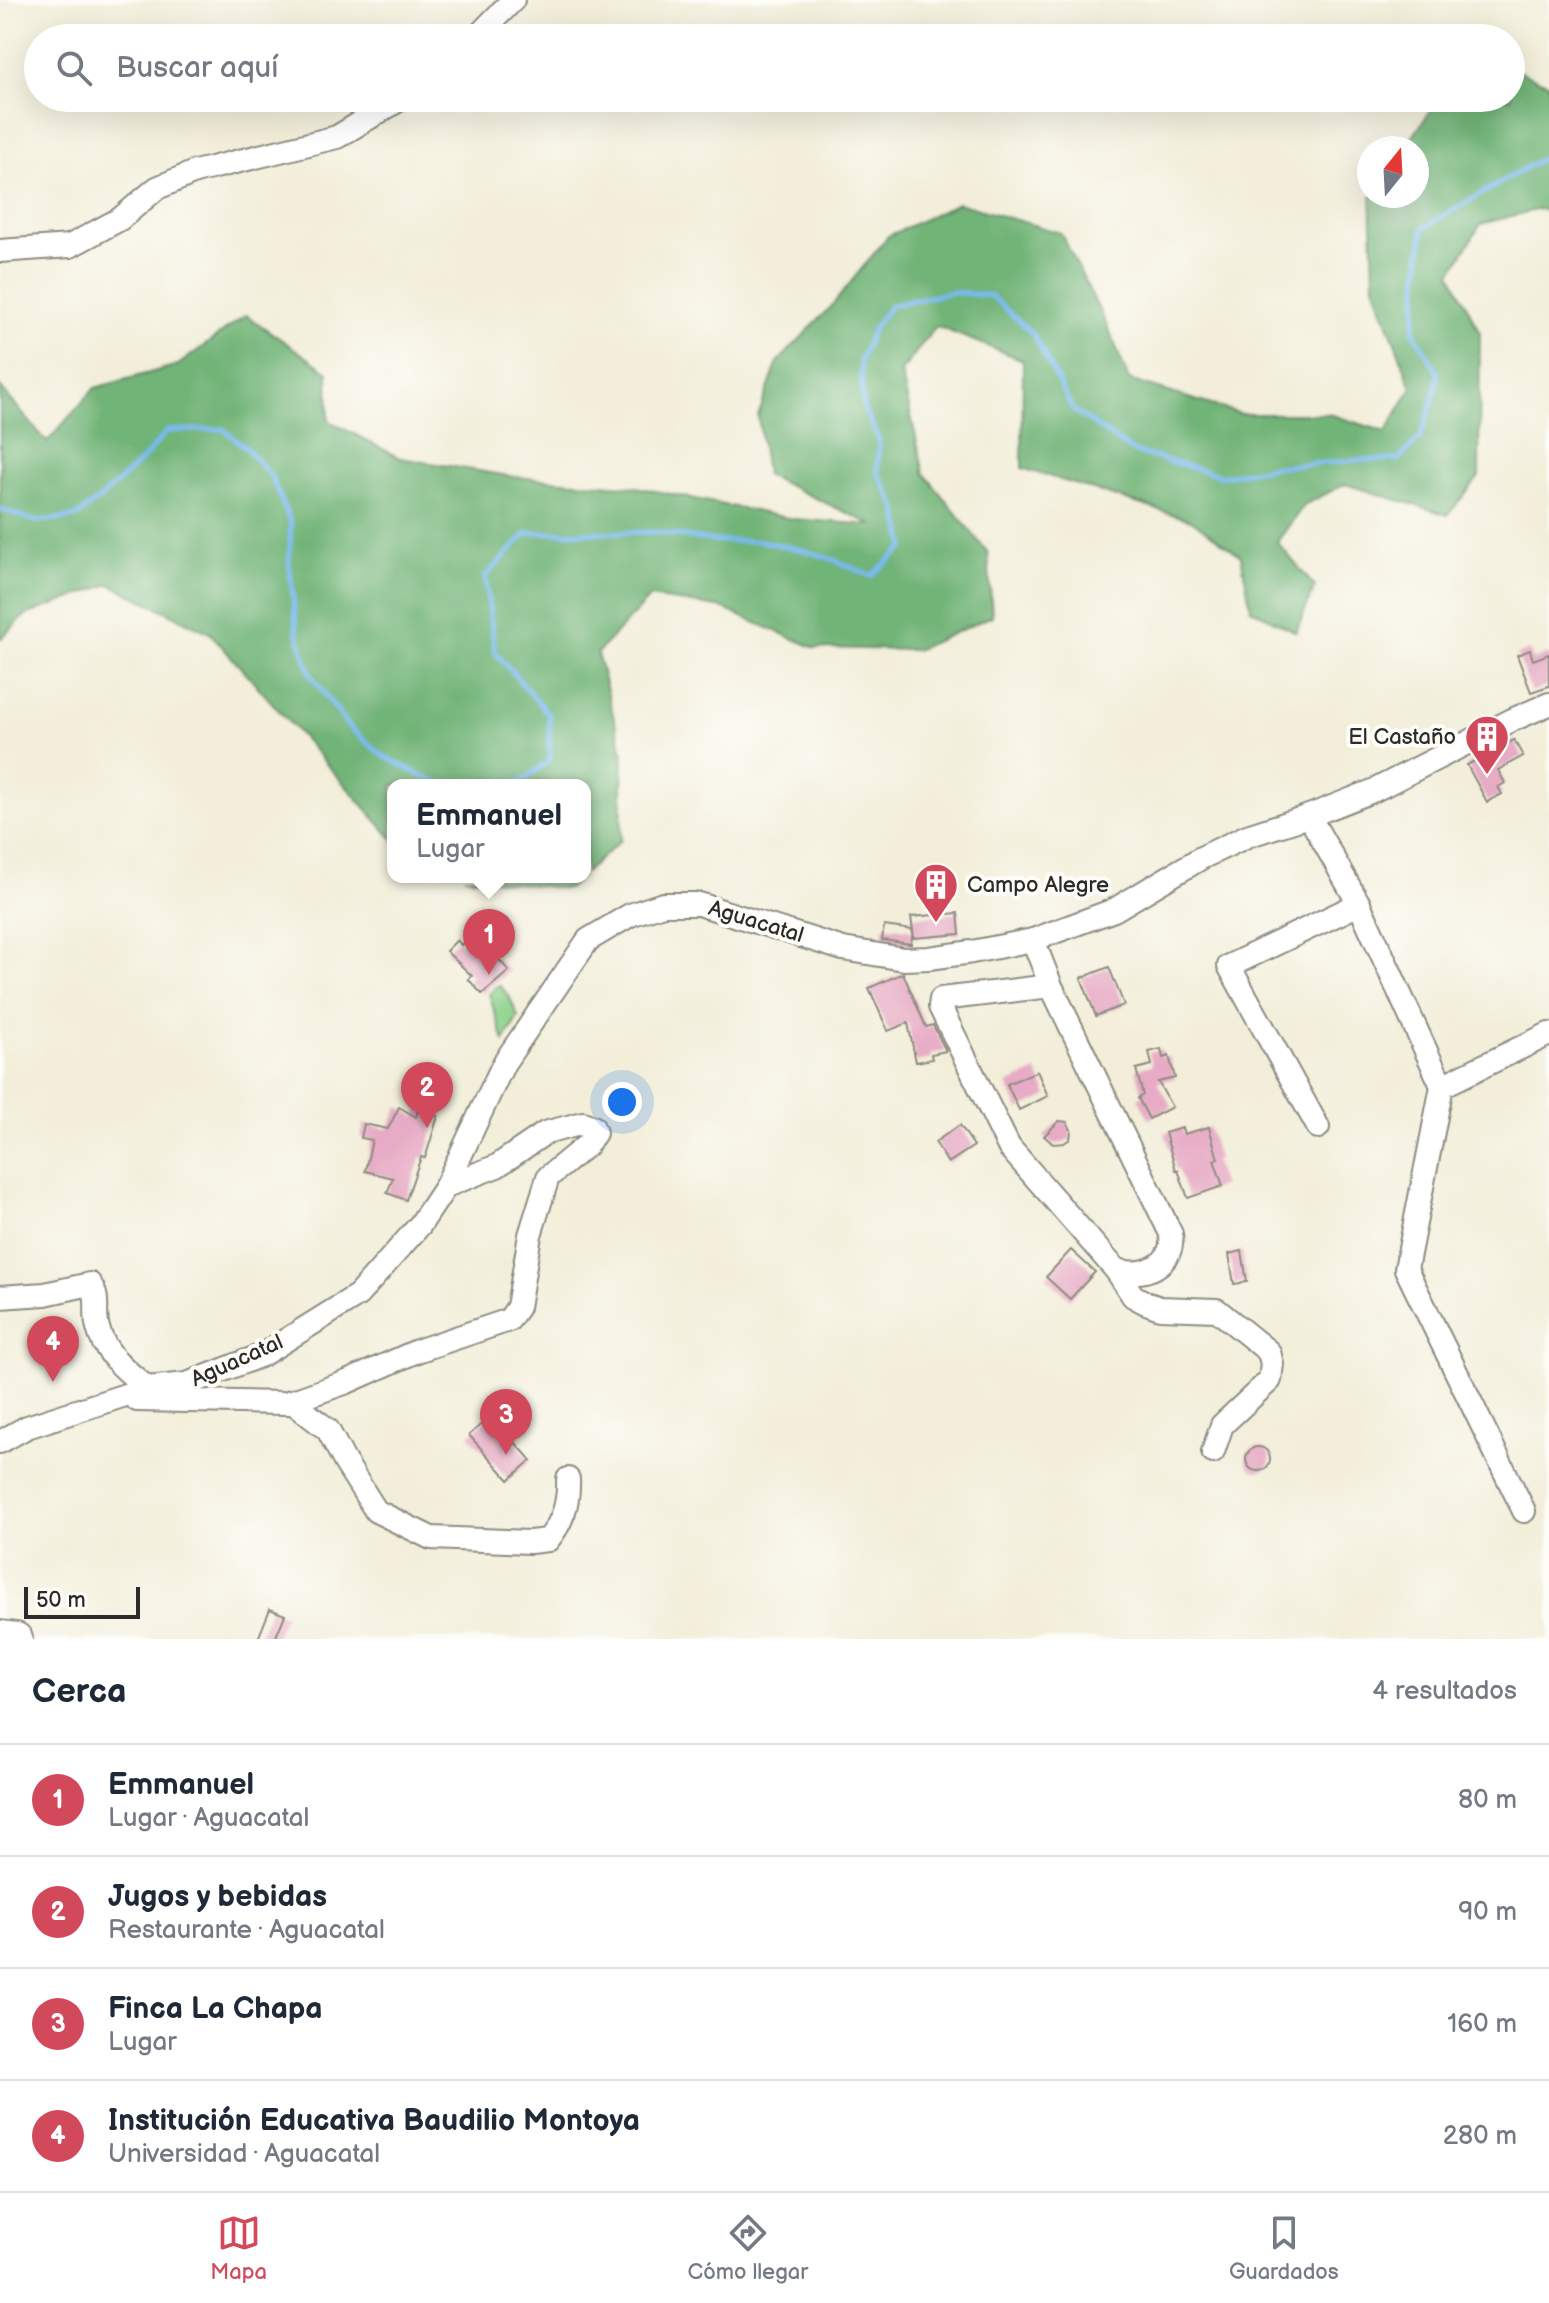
<!DOCTYPE html>
<html lang="es">
<head>
<meta charset="utf-8">
<style>
  :root { --surface:#fff; --page:#f6f6f7; --text:#1f2937; --muted:#747a83; --line:#e0e1e3; --accent:#d1495b }
  body { margin:0; font-family:"Balsamiq Sans",sans-serif; background:var(--page); color:var(--text) }
  .compass { position:absolute; left:1357px; top:136px; width:72px; height:72px; border-radius:50%; background:var(--surface); box-shadow:0 8px 32px #0002; rotate:18deg }
  .scale { position:absolute; left:24px; bottom:20px; width:116px; box-sizing:border-box; padding-left:8px; border:4px solid #2b2b2b; border-top:0; font-size:22px; line-height:28px; white-space:nowrap; color:#2b2b2b; -webkit-text-stroke:6px #fdfcf7; paint-order:stroke }
  .you { position:absolute; left:622px; top:1102px; width:28px; height:28px; margin:-20px; border:6px solid #fff; border-radius:50%; background:#1a73e8; box-shadow:0 0 0 12px #1a73e833 }
  .badge { display:grid; place-items:center; width:52px; height:52px; border-radius:50%; background:var(--accent); color:#fff; font-size:26px; font-weight:700 }
  .pin { position:absolute; translate:-50% -66px; filter:drop-shadow(0 2px 4px #0008) }
  .pin::after { content:''; position:absolute; top:42px; width:28px; height:24px; background:inherit; clip-path:polygon(0 0,100% 0,50% 100%) }
  .popup { position:absolute; left:387px; top:779px; width:204px; height:104px; box-sizing:border-box; display:grid; place-content:center; border-radius:16px; background:var(--surface); filter:drop-shadow(0 2px 6px #0005); font-size:26px; white-space:nowrap; color:var(--muted) }
  .popup b { font-size:30px; color:var(--text) }
  .popup::after { content:''; position:absolute; left:50%; top:100%; margin-left:-16px; border:16px solid transparent; border-top-color:var(--surface) }
  .list { margin:0; padding:0; list-style:none }
  h2 { display:flex; justify-content:space-between; align-items:center; height:104px; margin:0; padding:0 32px; font-size:34px }
  h2 small { font-size:26px; font-weight:400; color:var(--muted) }
  .list li { display:grid; grid-template-columns:52px 1fr auto; gap:24px; align-items:center; box-sizing:border-box; height:112px; padding:0 32px; border-top:2px solid var(--line) }
  .list b { display:block; font-size:30px; white-space:nowrap }
  .list p { margin:0; font-size:26px; white-space:nowrap; color:var(--muted) }
  .list em { font-size:26px; font-style:normal; color:var(--muted) }
  .icon { flex:none; width:44px; height:44px; fill:none; stroke:currentColor; stroke-width:2; stroke-linecap:round; stroke-linejoin:round }
  .map { position:relative; flex:none; width:1549px; height:1639px; overflow:hidden }
  .search { position:absolute; background:var(--surface); box-shadow:0 8px 32px #0002; left:24px; right:24px; top:24px; height:88px; display:flex; align-items:center; gap:20px; box-sizing:border-box; padding:0 28px; border-radius:44px; color:var(--muted); font-size:30px }
  .sheet { height:552px; background:var(--surface) }
  nav { display:flex; justify-content:space-around; align-items:center; box-sizing:border-box; height:112px; border-top:2px solid var(--line); background:var(--surface); font-size:22px; color:var(--muted) }
  nav a { display:grid; justify-items:center; gap:4px }
  nav .on { color:var(--accent) }
  .map>svg:first-child { display:block }
  .green { fill:#8cd28b; stroke:#5c7e5b; stroke-width:2 }
  .forest { fill:#71b477; stroke:#4e7051; stroke-width:2 }
  .lines { fill:none; stroke-linecap:round; stroke-linejoin:round }
  .stream { stroke:#7abaef; stroke-width:5 }
  .building { fill:#e7abc5 }
  .minor-casing { stroke:#8e8c82; stroke-width:26 }
  .highway-casing { stroke:#8e8c82; stroke-width:36 }
  .minor { stroke:#fff; stroke-width:22 }
  .highway { stroke:#fff; stroke-width:32 }
  .labels { text-anchor:middle; dominant-baseline:central; stroke-width:8; stroke-linejoin:round; paint-order:stroke }
  .poi-label { font-size:22px; fill:#2b2b2b; stroke:#fdfcf7; text-anchor:end }
  .street-label { font-size:22px; fill:#2b2b2b; stroke:#fdfcf7 }
</style>
</head>
<body>
<div class="map">
<svg width="1549" height="1639" viewBox="0 0 1549 1639">
  <rect width="100%" height="100%" fill="#fdfcf7"/>
  <filter id="ink" filterUnits="userSpaceOnUse"><feTurbulence type="fractalNoise" baseFrequency=".0125" numOctaves="2"/><feDisplacementMap in="SourceGraphic" scale="16" xChannelSelector="R" yChannelSelector="G"/><feConvolveMatrix kernelMatrix="1 2 1 2 8 2 1 2 1" color-interpolation-filters="sRGB"/></filter>
  <filter id="wash" filterUnits="userSpaceOnUse"><feTurbulence type="fractalNoise" baseFrequency=".006" numOctaves="4" result="noise"/><feDisplacementMap in="SourceGraphic" scale="32" xChannelSelector="R" yChannelSelector="G"/><feGaussianBlur stdDeviation="1.8" result="paint"/><feColorMatrix in="noise" values="0 0 0 0 0 0 0 0 0 0 0 0 0 0 0 0 0 1.4 0 .05"/><feComposite in="paint" operator="in"/></filter>
  <g filter="url(#wash)">
    <rect width="100%" height="100%" fill="#f2eed9"/>
    <polygon class="green" points="499,985 509,996 518,1017 504,1041 489,994"/>
    <g class="forest">
      <polygon points="1511,68 1549,84 1549,212 1539,209 1481,224 1451,273 1480,333 1479,477 1448,515 1345,484 1304,505 1277,542 1315,587 1296,632 1251,609 1241,556 1191,520 1022,468 1023,360 936,326 901,372 924,473 988,553 992,616 916,650 815,648 719,607 650,597 597,653 623,752 621,840 585,873 585,785 393,785 393,839 210,633 110,584 26,615 0,639 0,387 47,442 95,388 178,365 246,315 328,372 329,421 400,458 515,477 636,487 793,519 873,525 766,475 758,416 778,362 835,302 888,236 958,203 1061,233 1110,332 1129,380 1241,414 1329,414 1386,432 1412,388 1374,286 1371,196 1417,196 1417,148 1405,148 1439,98 1511,98"/>
      <polygon points="464,877 581,877 568,889"/>
    </g>
    <g class="lines">
      <g class="stream">
        <polyline points="0,509 36,521 76,517 103,496 146,456 167,431 223,429 246,448 271,476 291,524 289,563 297,632 311,675 348,726 382,755 424,777 444,785"/>
        <polyline points="496,785 523,781 550,760 549,715 495,652 485,577 527,533 655,532 714,541 761,541 807,551 837,561 871,576 905,547 897,508 877,471 879,440 864,410 860,361 874,327 891,305 953,292 991,296 1033,334 1073,410 1132,451 1223,476 1274,467 1358,460 1398,460 1420,438 1432,404 1438,373 1414,332 1423,228 1549,154"/>
      </g>
    </g>
    <g id="blocks">
      <g class="building">
        <polygon points="1530,650 1533,660 1549,654 1549,686 1531,692 1517,655"/>
        <polygon points="1514,740 1523,756 1498,770 1505,783 1498,787 1502,794 1487,802 1467,765"/>
        <polygon points="958,913 960,934 914,938 911,917"/>
        <polygon points="884,926 913,930 911,944 882,940"/>
        <polygon points="457,940 461,945 466,940 473,946 476,942 492,958 496,956 509,971 482,994 468,979 472,976 446,951"/>
        <polygon points="1109,967 1124,1005 1096,1016 1081,978"/>
        <polygon points="903,973 926,1027 933,1025 946,1051 931,1054 932,1059 916,1062 908,1023 888,1031 869,988"/>
        <polygon points="1161,1049 1163,1058 1169,1056 1175,1078 1158,1082 1172,1107 1149,1119 1138,1098 1143,1095 1136,1069 1152,1065 1149,1052"/>
        <polygon points="1037,1071 1048,1096 1019,1110 1007,1084"/>
        <polygon points="399,1107 416,1117 418,1110 438,1116 428,1149 425,1158 421,1157 406,1200 387,1193 393,1178 365,1171 372,1140 361,1138 364,1124 388,1129"/>
        <polygon points="1059,1121 1067,1122 1071,1130 1070,1139 1064,1143 1053,1144 1044,1136"/>
        <polygon points="960,1125 974,1146 948,1163 935,1142"/>
        <polygon points="1209,1127 1218,1159 1214,1160 1223,1186 1188,1198 1178,1170 1176,1170 1165,1133 1182,1128 1184,1134"/>
        <polygon points="1071,1250 1095,1272 1070,1299 1046,1277"/>
        <polygon points="1242,1251 1247,1282 1234,1284 1229,1254"/>
        <polygon points="491,1416 531,1460 509,1480 469,1435"/>
        <circle cx="1258" cy="1459" r="12"/>
        <polygon points="270,1609 285,1615 275,1639 258,1639"/>
      </g>
    </g>
  </g>
  <g filter="url(#ink)">
    <use href="#blocks" fill-opacity="0" stroke="#8e8c82" stroke-width="2"/>
    <g class="lines">
      <g class="minor-casing">
        <g id="minor">
          <polyline points="476,38 513,0"/>
          <polyline points="0,251 70,246 120,219 157,188 195,172 337,137 402,98"/>
          <polyline points="1309,816 1359,904 1442,1086 1406,1269 1524,1511"/>
          <path d="M1033,940L1051,986L1171,1234C1175,1266 1143,1278 1116,1270L1009,1147L940,1007L941,999L1051,986"/>
          <polyline points="1442,1086 1549,1034"/>
          <polyline points="1318,1127 1229,966 1359,904"/>
          <polyline points="1116,1270 1133,1296 1146,1303 1160,1308 1217,1310 1269,1352 1272,1364 1270,1380 1222,1425 1213,1452"/>
          <path d="M0,1297L45,1294L90,1284C101,1300 93,1311 98,1328C104,1354 128,1372 147,1388"/>
          <polyline points="137,1400 287,1403 347,1382 417,1351 509,1320 518,1307 530,1235 548,1177 587,1145 595,1133 593,1127 583,1123 545,1133 497,1166 446,1186"/>
          <path d="M291,1401L328,1430L345,1462L376,1511L431,1538L530,1542L548,1540C563,1521 569,1503 568,1479"/>
          <polyline points="0,1442 27,1427 147,1388 187,1384 262,1355 358,1295 420,1225 446,1186 504,1063 588,940 630,915 663,904 699,904 843,949 904,959 929,958 972,952 1033,940 1114,910 1201,858 1247,836 1309,816 1375,790 1512,720 1549,704"/>
        </g>
      </g>
      <g class="highway-casing">
        <polyline id="highway" points="0,1637 16,1639"/>
      </g>
      <use href="#minor" class="minor"/>
      <use href="#highway" class="highway"/>
    </g>
  </g>
  <defs>
    <g id="building-pin" transform="scale(2.3)"><path d="M0 17L-7.5 6A9.5 9.5 0 1 1 7.5 6Z" fill="#d1495b" stroke="#fdfcf7"/><path d="M-4-6H4V6H1V3H-1V6H-4ZM-2.5-4.3h1.7v1.8h-1.7ZM.8-4.3h1.7v1.8H.8ZM-2.5-1h1.7V.8h-1.7ZM.8-1h1.7V.8H.8Z" fill="#fff"/></g>
  </defs>
  <g fill-rule="evenodd">
    <use href="#building-pin" x="1487" y="737"/>
    <use href="#building-pin" x="936" y="885"/>
  </g>
  <g class="labels">
    <g class="poi-label">
      <text x="1456" y="737">El Castaño</text>
      <text x="967" y="885" text-anchor="start">Campo Alegre</text>
    </g>
    <g class="street-label">
      <text transform="translate(756 922) rotate(17)">Aguacatal</text>
      <text transform="translate(237 1361) rotate(-24)">Aguacatal</text>
    </g>
  </g>
</svg>
<svg class="compass" viewBox="-18 -18 36 36"><path d="M0-13l5 13h-10z" fill="#e53935"/><path d="M0 13l5-13h-10z" fill="#747a83"/></svg>
<div class="scale">50 m</div>
<div class="you"></div>
<div class="pin badge" style="left:489px;top:975px">1</div>
<div class="popup"><b>Emmanuel</b>Lugar</div>
<div class="pin badge" style="left:427px;top:1128px">2</div>
<div class="pin badge" style="left:506px;top:1455px">3</div>
<div class="pin badge" style="left:53px;top:1382px">4</div>
<div class="search"><svg class="icon" aria-label="search" viewBox="0 0 24 24"><circle cx="10" cy="10" r="6"/><path d="M15 15l6 6"/></svg>Buscar aquí</div>
</div>
<section class="sheet">
<h2>Cerca<small>4 resultados</small></h2>
<ul class="list">
<li><span class="badge">1</span><div><b>Emmanuel</b><p>Lugar · Aguacatal</p></div><em>80 m</em></li>
<li><span class="badge">2</span><div><b>Jugos y bebidas</b><p>Restaurante · Aguacatal</p></div><em>90 m</em></li>
<li><span class="badge">3</span><div><b>Finca La Chapa</b><p>Lugar</p></div><em>160 m</em></li>
<li><span class="badge">4</span><div><b>Institución Educativa Baudilio Montoya</b><p>Universidad · Aguacatal</p></div><em>280 m</em></li>
</ul>
</section>
<nav>
<a class="on"><svg class="icon" aria-label="map" viewBox="0 0 24 24"><path d="M3 6l6-2 6 2 6-2v14l-6 2-6-2-6 2zM9 4v14M15 6v14"/></svg>Mapa</a>
<a><svg class="icon" aria-label="directions" viewBox="0 0 24 24"><path d="M12 3l9 9-9 9-9-9zM9 14v-3h6M13 9l2 2-2 2"/></svg>Cómo llegar</a>
<a><svg class="icon" aria-label="saved" viewBox="0 0 24 24"><path d="M7 4h10v16l-5-4-5 4z"/></svg>Guardados</a>
</nav>
</body>
</html>
